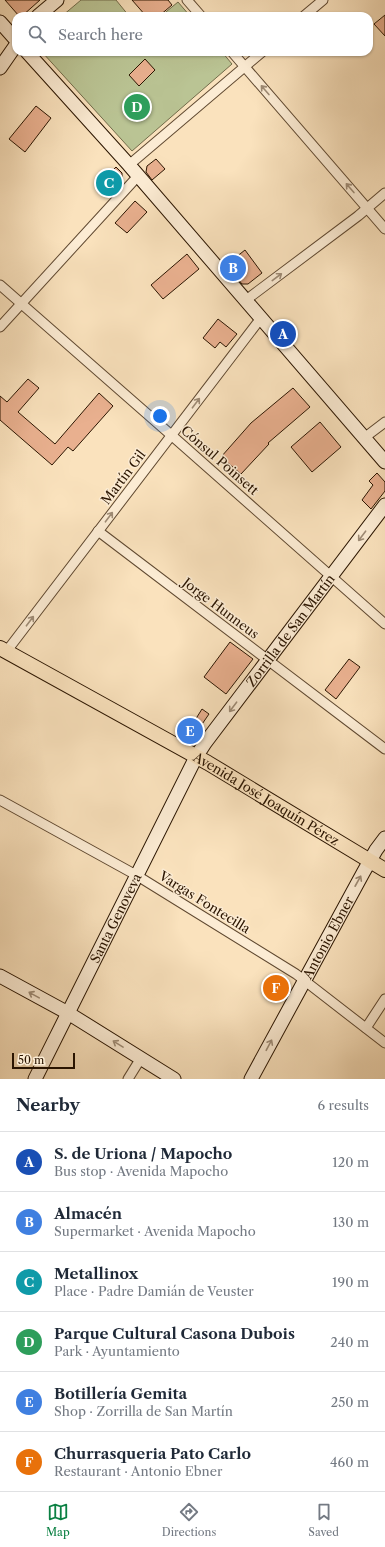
<!DOCTYPE html>
<html lang="en">
<head>
<meta charset="utf-8">
<style>
  :root { --surface:#fff; --page:#f6f6f7; --text:#1f2937; --muted:#747a83; --line:#e0e1e3; --accent:#0b8043 }
  body { margin:0; font-family:"Libre Caslon Text",serif; background:var(--page); color:var(--text) }
  .scale { position:absolute; left:12px; bottom:10px; width:63px; box-sizing:border-box; padding-left:4px; border:2px solid #2b1501; border-top:0; font-size:11px; line-height:14px; white-space:nowrap; color:#2b1501; -webkit-text-stroke:3px #fcecd4; paint-order:stroke }
  .you { position:absolute; left:160px; top:416px; width:14px; height:14px; margin:-10px; border:3px solid #fff; border-radius:50%; background:#1a73e8; box-shadow:0 0 0 6px #1a73e833 }
  .badge { display:grid; place-items:center; width:26px; height:26px; border-radius:50%; background:var(--accent); color:#fff; font-size:13px; font-weight:700 }
  .pin { position:absolute; translate:-50% -50%; border:2px solid #fff; box-shadow:0 1px 4px #0006 }
  .list { margin:0; padding:0; list-style:none }
  h2 { display:flex; justify-content:space-between; align-items:center; height:52px; margin:0; padding:0 16px; font-size:17px }
  h2 small { font-size:13px; font-weight:400; color:var(--muted) }
  .list li { display:grid; grid-template-columns:26px 1fr auto; gap:12px; align-items:center; box-sizing:border-box; height:60px; padding:0 16px; border-top:1px solid var(--line) }
  .list b { display:block; font-size:15px; white-space:nowrap }
  .list p { margin:0; font-size:13px; white-space:nowrap; color:var(--muted) }
  .list em { font-size:13px; font-style:normal; color:var(--muted) }
  .icon { flex:none; width:22px; height:22px; fill:none; stroke:currentColor; stroke-width:2; stroke-linecap:round; stroke-linejoin:round }
  .map { position:relative; flex:none; width:385px; height:1079px; overflow:hidden }
  .search { position:absolute; background:var(--surface); box-shadow:0 1px 3px #0004; left:12px; right:12px; top:12px; height:44px; display:flex; align-items:center; gap:10px; box-sizing:border-box; padding:0 14px; border-radius:12px; color:var(--muted); font-size:15px }
  .sheet { height:412px; background:var(--surface) }
  nav { display:flex; justify-content:space-around; align-items:center; box-sizing:border-box; height:56px; border-top:1px solid var(--line); background:var(--surface); font-size:11px; color:var(--muted) }
  nav a { display:grid; justify-items:center; gap:2px }
  nav .on { color:var(--accent) }
  .map>svg:first-child { display:block }
  .green { fill:#bac494; stroke:#726c4a }
  .building { fill:#e9b08f; stroke:#2b1501 }
  .lines { fill:none; stroke-linecap:round; stroke-linejoin:round }
  .street-casing { stroke:#5f4830; stroke-width:11 }
  .secondary-casing { stroke:#2b1501; stroke-width:15 }
  .primary-casing { stroke:#2b1501; stroke-width:16 }
  .street { stroke:#fcecd4; stroke-width:9 }
  .secondary { stroke:#fcecd4; stroke-width:13 }
  .primary { stroke:#fae2bd; stroke-width:14 }
  .oneway { stroke:#9e8b75 }
  .labels { text-anchor:middle; dominant-baseline:central; stroke-width:3; stroke-linejoin:round; paint-order:stroke }
  .street-label { font-size:13px; fill:#2b1501; stroke:#fcecd4 }
</style>
</head>
<body>
<div class="map">
<svg width="385" height="1079" viewBox="0 0 385 1079">
  <rect width="100%" height="100%" fill="#fae2bd"/>
  <filter id="stains"><feTurbulence type="fractalNoise" baseFrequency=".005" numOctaves="4"/><feColorMatrix values="0 0 0 0 .2 0 0 0 0 .09 0 0 0 0 .02 0 0 0 .5 -.17"/></filter>
  <radialGradient id="worn" r=".72"><stop offset=".6" stop-color="#630" stop-opacity="0"/><stop offset="1" stop-color="#630" stop-opacity=".3"/></radialGradient>
  <g class="green">
    <polygon points="81,0 116,0 129,16 62,16"/>
    <polygon points="178,2 190,16 161,16"/>
    <polygon points="42,52 222,52 232,64 132,151"/>
  </g>
  <g class="building">
    <polygon points="5,0 40,0 22,16 19,16"/>
    <polygon points="132,0 168,0 172,5 159,16 146,16"/>
    <polygon points="385,15 385,36 374,24"/>
    <polygon points="145,59 155,70 139,86 129,75"/>
    <polygon points="36,106 51,118 25,152 9,139"/>
    <polygon points="156,159 165,169 152,180 146,172 147,166"/>
    <polygon points="116,167 122,173 122,179 106,196 96,187"/>
    <polygon points="135,201 147,212 127,233 115,223"/>
    <polygon points="245,250 262,273 248,284 242,284 226,265"/>
    <polygon points="187,254 199,269 163,299 151,285"/>
    <polygon points="218,319 237,334 226,347 220,342 215,348 203,338"/>
    <polygon points="28,379 39,388 18,412 55,444 99,393 113,406 73,451 68,447 52,465 0,420 0,396 7,402"/>
    <polygon points="293,388 310,407 268,443 269,444 241,474 221,457 251,423"/>
    <polygon points="320,422 341,447 312,472 291,447"/>
    <polygon points="377,473 385,482 385,491 371,509 362,500 373,485 369,481"/>
    <polygon points="230,642 253,659 226,694 204,677"/>
    <polygon points="349,659 360,667 336,699 325,690"/>
    <polygon points="202,709 209,714 196,733 189,735 180,728 185,721 192,725"/>
  </g>
  <g class="lines">
    <g class="street-casing">
      <g id="street">
        <polyline points="187,0 201,16"/>
        <polyline points="304,16 323,0"/>
        <polyline points="232,52 385,229"/>
        <polyline points="129,165 262,52"/>
        <polyline points="0,285 178,441 385,624"/>
        <polyline points="246,300 358,216 385,193"/>
        <polyline points="0,327 138,176"/>
        <polyline points="364,438 385,422"/>
        <polyline points="98,531 385,749"/>
        <polyline points="6,652 261,318"/>
        <polyline points="0,800 136,875 296,974 385,1043"/>
        <polyline points="366,1028 385,999"/>
        <polyline points="128,1079 141,1058"/>
      </g>
    </g>
    <g class="secondary-casing">
      <g id="secondary">
        <polyline points="38,16 57,0"/>
        <polyline points="0,22 16,40"/>
        <polyline points="27,52 129,165 385,462"/>
        <polyline points="0,68 16,45"/>
        <polyline points="0,976 68,1013 174,1079"/>
        <path id="s1" d="M35,1079L196,757L205,743L385,505"/>
        <path id="s2" d="M251,1079L363,873L376,850L385,838"/>
      </g>
    </g>
    <g class="primary-casing">
      <g id="primary">
        <path id="s3" d="M0,648L208,763L385,870"/>
      </g>
    </g>
    <use href="#street" class="street"/>
    <use href="#secondary" class="secondary"/>
    <use href="#primary" class="primary"/>
  </g>
  <defs><path id="oneway-shaft" d="M-6 0H5M1.5-3L5.5 0L1.5 3" fill="none" stroke-width="1.6" stroke-linecap="round" stroke-linejoin="round"/></defs>
  <g class="oneway">
    <use href="#oneway-shaft" transform="translate(265 90) rotate(-131)"/>
    <use href="#oneway-shaft" transform="translate(350 188) rotate(-131)"/>
    <use href="#oneway-shaft" transform="translate(277 277) rotate(-37)"/>
    <use href="#oneway-shaft" transform="translate(196 403) rotate(-53)"/>
    <use href="#oneway-shaft" transform="translate(109 517) rotate(-53)"/>
    <use href="#oneway-shaft" transform="translate(362 536) rotate(127)"/>
    <use href="#oneway-shaft" transform="translate(30 621) rotate(-53)"/>
    <use href="#oneway-shaft" transform="translate(233 707) rotate(127)"/>
    <use href="#oneway-shaft" transform="translate(358 881) rotate(-61)"/>
    <use href="#oneway-shaft" transform="translate(34 995) rotate(-151)"/>
    <use href="#oneway-shaft" transform="translate(118 1044) rotate(-148)"/>
    <use href="#oneway-shaft" transform="translate(269 1045) rotate(-62)"/>
  </g>
  <g class="labels">
    <g class="street-label">
      <text transform="translate(220 460) rotate(41)">Cónsul Poinsett</text>
      <text transform="translate(123 477) rotate(-53)">Martín Gil</text>
      <text transform="translate(221 608) rotate(37)">Jorge Hunneus</text>
      <text stroke="none"><textPath href="#s1" startOffset="518">Zorrilla de San Martín</textPath></text>
      <text stroke="none"><textPath href="#s3" startOffset="306">Avenida José Joaquín Pérez</textPath></text>
      <text transform="translate(205 902) rotate(32)">Vargas Fontecilla</text>
      <text stroke="none"><textPath href="#s1" startOffset="180">Santa Genoveva</textPath></text>
      <text stroke="none"><textPath href="#s2" startOffset="161">Antonio Ebner</textPath></text>
    </g>
  </g>
  <rect width="100%" height="100%" filter="url(#stains)"/>
  <rect width="100%" height="100%" fill="url(#worn)"/>
</svg>
<div class="scale">50 m</div>
<div class="you"></div>
<div class="pin badge" style="left:283px;top:334px;background:#1a4fb4">A</div>
<div class="pin badge" style="left:233px;top:268px;background:#3f7fe0">B</div>
<div class="pin badge" style="left:109px;top:183px;background:#0f9aa8">C</div>
<div class="pin badge" style="left:137px;top:107px;background:#2e9e5b">D</div>
<div class="pin badge" style="left:190px;top:731px;background:#3f7fe0">E</div>
<div class="pin badge" style="left:276px;top:988px;background:#e8710a">F</div>
<div class="search"><svg class="icon" aria-label="search" viewBox="0 0 24 24"><circle cx="10" cy="10" r="6"/><path d="M15 15l6 6"/></svg>Search here</div>
</div>
<section class="sheet">
<h2>Nearby<small>6 results</small></h2>
<ul class="list">
<li><span class="badge" style="background:#1a4fb4">A</span><div><b>S. de Uriona / Mapocho</b><p>Bus stop · Avenida Mapocho</p></div><em>120 m</em></li>
<li><span class="badge" style="background:#3f7fe0">B</span><div><b>Almacén</b><p>Supermarket · Avenida Mapocho</p></div><em>130 m</em></li>
<li><span class="badge" style="background:#0f9aa8">C</span><div><b>Metallinox</b><p>Place · Padre Damián de Veuster</p></div><em>190 m</em></li>
<li><span class="badge" style="background:#2e9e5b">D</span><div><b>Parque Cultural Casona Dubois</b><p>Park · Ayuntamiento</p></div><em>240 m</em></li>
<li><span class="badge" style="background:#3f7fe0">E</span><div><b>Botillería Gemita</b><p>Shop · Zorrilla de San Martín</p></div><em>250 m</em></li>
<li><span class="badge" style="background:#e8710a">F</span><div><b>Churrasqueria Pato Carlo</b><p>Restaurant · Antonio Ebner</p></div><em>460 m</em></li>
</ul>
</section>
<nav>
<a class="on"><svg class="icon" aria-label="map" viewBox="0 0 24 24"><path d="M3 6l6-2 6 2 6-2v14l-6 2-6-2-6 2zM9 4v14M15 6v14"/></svg>Map</a>
<a><svg class="icon" aria-label="directions" viewBox="0 0 24 24"><path d="M12 3l9 9-9 9-9-9zM9 14v-3h6M13 9l2 2-2 2"/></svg>Directions</a>
<a><svg class="icon" aria-label="saved" viewBox="0 0 24 24"><path d="M7 4h10v16l-5-4-5 4z"/></svg>Saved</a>
</nav>
</body>
</html>
